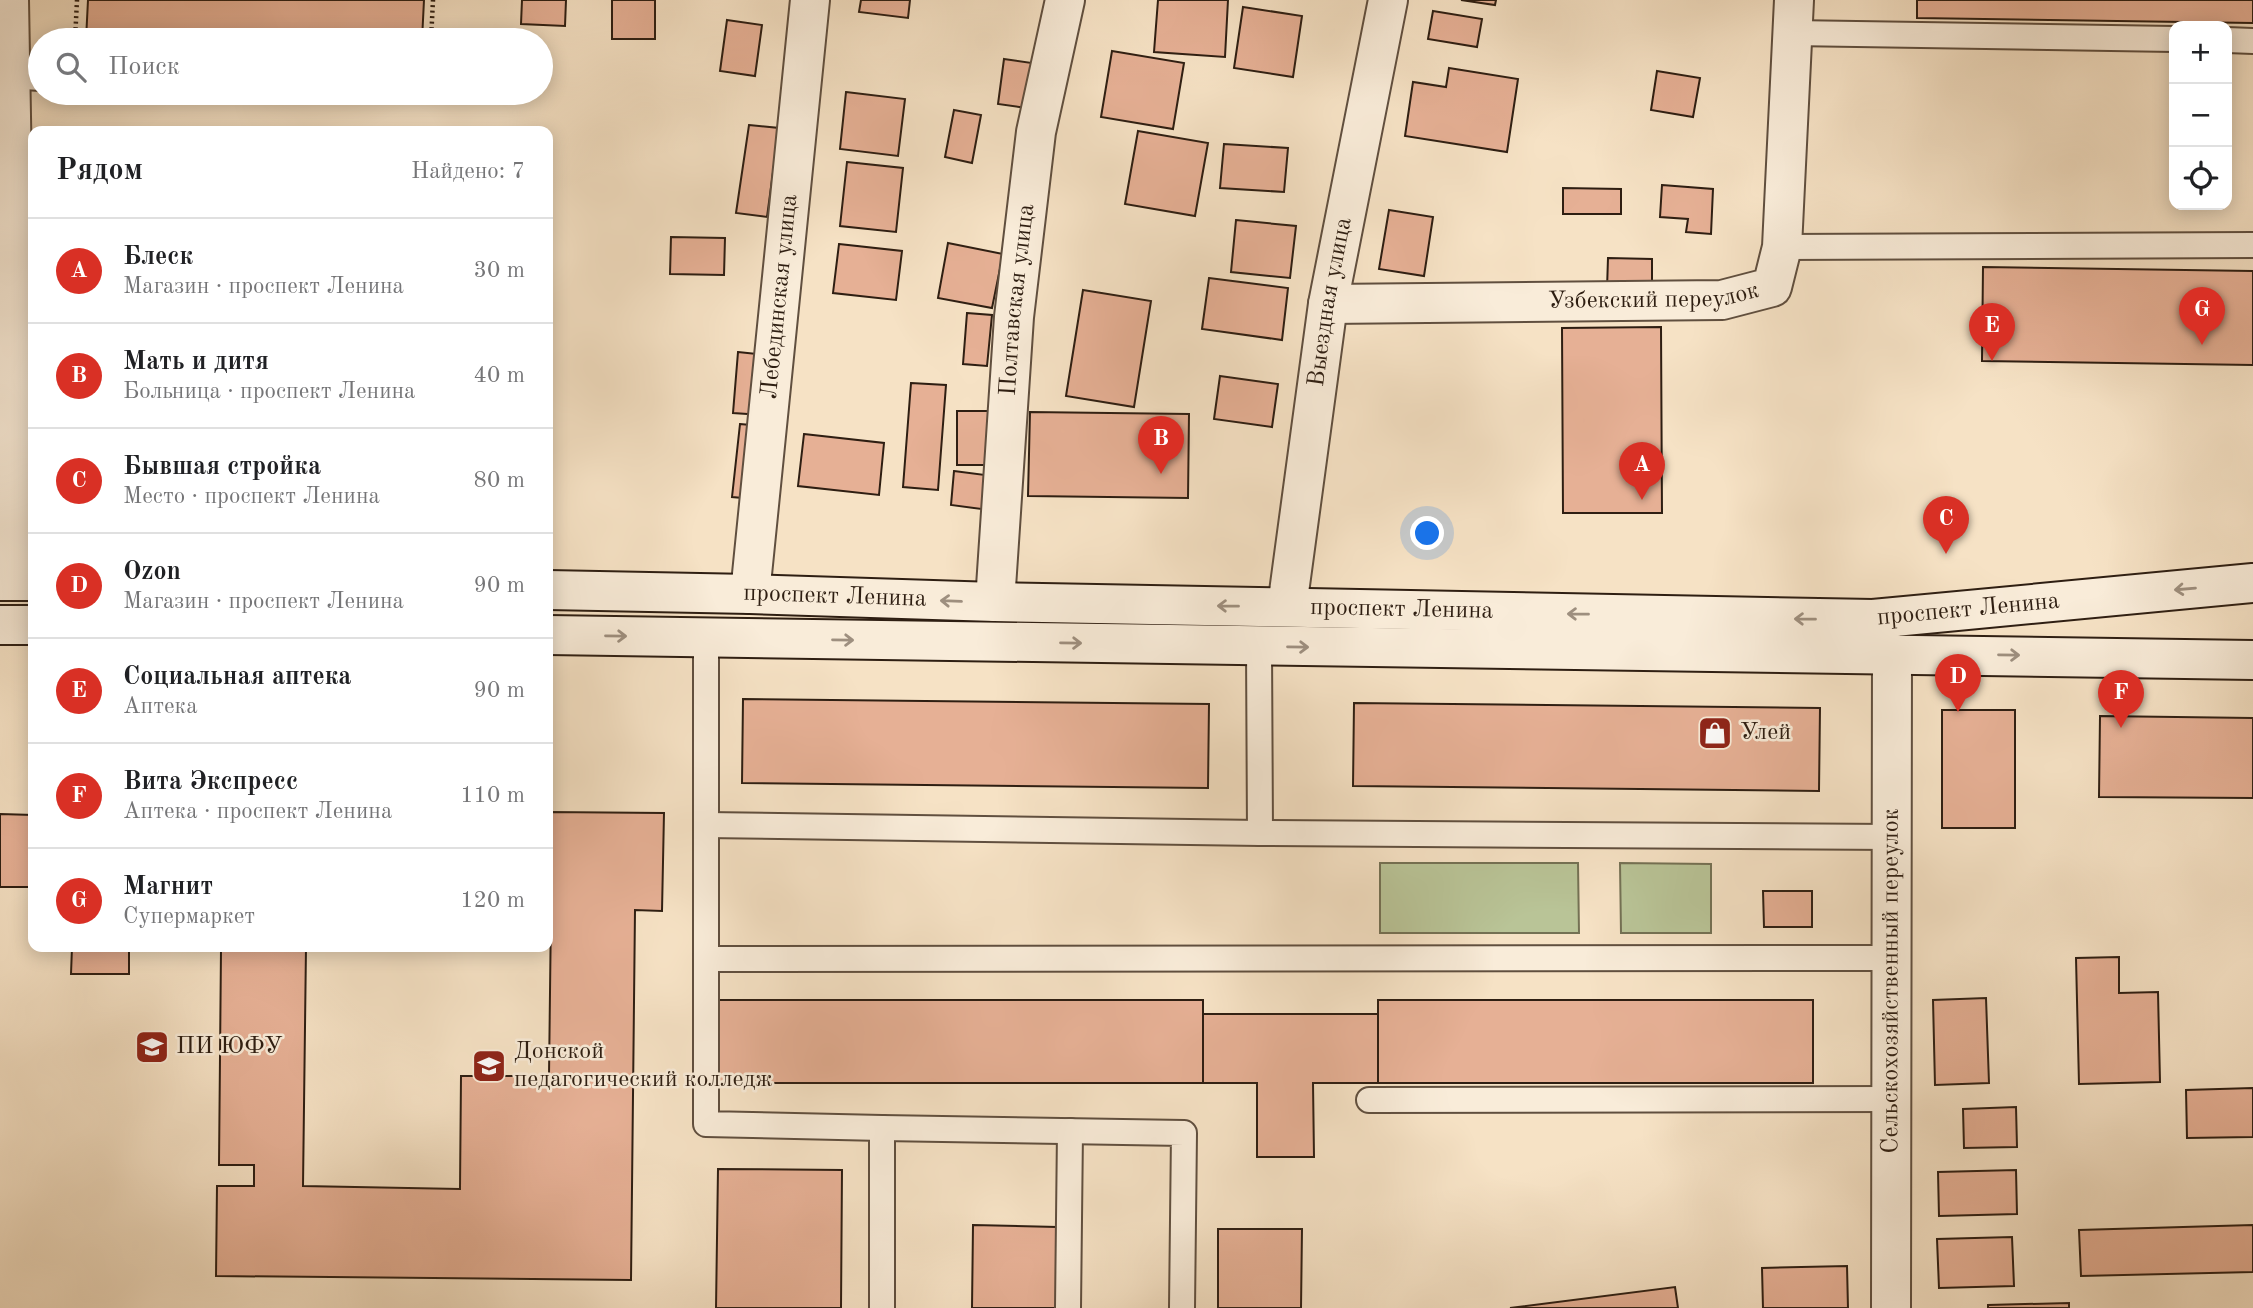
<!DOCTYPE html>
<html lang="ru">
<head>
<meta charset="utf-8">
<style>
  :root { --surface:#fff; --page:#f2f2f2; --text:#202124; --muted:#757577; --line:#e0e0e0; --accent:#d93025 }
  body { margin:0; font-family:"Old Standard TT",serif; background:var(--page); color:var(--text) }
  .controls { position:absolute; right:21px; top:21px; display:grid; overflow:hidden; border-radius:14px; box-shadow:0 4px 18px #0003 }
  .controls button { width:63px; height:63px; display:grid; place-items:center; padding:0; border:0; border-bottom:2px solid var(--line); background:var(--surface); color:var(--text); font:35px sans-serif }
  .you { position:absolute; left:1428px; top:534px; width:24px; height:24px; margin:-18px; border:5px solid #fff; border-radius:50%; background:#1a73e8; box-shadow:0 0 0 10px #1a73e833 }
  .badge { display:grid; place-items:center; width:46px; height:46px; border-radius:50%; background:var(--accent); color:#fff; font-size:23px; font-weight:700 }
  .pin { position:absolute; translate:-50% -58px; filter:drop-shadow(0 2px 4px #0008) }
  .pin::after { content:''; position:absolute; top:37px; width:24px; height:21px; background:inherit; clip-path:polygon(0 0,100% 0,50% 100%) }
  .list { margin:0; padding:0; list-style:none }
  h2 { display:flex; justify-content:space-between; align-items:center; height:91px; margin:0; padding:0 28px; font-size:30px }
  h2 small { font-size:23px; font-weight:400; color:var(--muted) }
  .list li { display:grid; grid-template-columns:46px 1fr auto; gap:21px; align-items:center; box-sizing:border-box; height:105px; padding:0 28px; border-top:2px solid var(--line) }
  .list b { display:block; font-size:26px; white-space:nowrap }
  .list p { margin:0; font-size:23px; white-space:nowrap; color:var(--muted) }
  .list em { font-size:23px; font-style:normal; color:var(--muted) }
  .icon { flex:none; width:38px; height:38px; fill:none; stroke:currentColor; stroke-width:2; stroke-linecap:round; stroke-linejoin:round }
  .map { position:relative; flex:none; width:2253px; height:1308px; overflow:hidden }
  .search { position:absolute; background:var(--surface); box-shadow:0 4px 18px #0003; left:28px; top:28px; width:525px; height:77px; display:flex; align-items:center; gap:18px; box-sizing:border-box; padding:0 24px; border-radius:38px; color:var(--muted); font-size:26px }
  .panel { position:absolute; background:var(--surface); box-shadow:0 4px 18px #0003; left:28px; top:126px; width:525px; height:826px; border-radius:14px }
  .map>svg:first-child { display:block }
  .green { fill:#b9c497; stroke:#747154; stroke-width:2 }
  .building { fill:#e6b095; stroke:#2e1e12; stroke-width:2 }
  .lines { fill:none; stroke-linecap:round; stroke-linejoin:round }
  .lane-casing { stroke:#604f3f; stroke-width:28 }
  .street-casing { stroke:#604f3f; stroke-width:42 }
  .secondary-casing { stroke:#2e1e12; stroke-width:42 }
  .path { stroke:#2e1e12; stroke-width:4.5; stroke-dasharray:2 3.5; stroke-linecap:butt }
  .lane { stroke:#f9ecd9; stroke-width:24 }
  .street { stroke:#f9ecd9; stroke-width:38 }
  .secondary { stroke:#f9ecd9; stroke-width:38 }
  .oneway { stroke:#9e8f7f }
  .labels { text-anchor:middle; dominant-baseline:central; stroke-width:5; stroke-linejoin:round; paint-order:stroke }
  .street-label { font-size:24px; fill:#2e1e12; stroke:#f9ecd9 }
  .poi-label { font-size:24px; fill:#2e1e12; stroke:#f9ecd9; text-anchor:start }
</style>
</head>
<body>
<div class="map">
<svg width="2253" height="1308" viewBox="0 0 2253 1308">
  <rect width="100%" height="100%" fill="#f6e2c5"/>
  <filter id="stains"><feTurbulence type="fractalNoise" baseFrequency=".00286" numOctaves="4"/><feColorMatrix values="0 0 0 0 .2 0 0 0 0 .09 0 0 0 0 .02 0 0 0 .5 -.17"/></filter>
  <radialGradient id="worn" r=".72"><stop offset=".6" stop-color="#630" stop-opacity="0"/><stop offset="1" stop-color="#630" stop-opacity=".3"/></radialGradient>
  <g class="green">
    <polygon points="1380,863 1578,863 1579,933 1380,933"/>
    <polygon points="1620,863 1711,864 1711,933 1621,933"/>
  </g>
  <g class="building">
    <polygon points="88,0 424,0 422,40 86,40"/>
    <polygon points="522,0 566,0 565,26 521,24"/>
    <rect x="612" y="0" width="43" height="39"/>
    <polygon points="861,0 910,0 908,18 859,12"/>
    <polygon points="1158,0 1228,0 1225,57 1154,52"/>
    <polygon points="1461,0 1496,0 1495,5"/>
    <polygon points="1917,0 2253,0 2253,23 1917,18"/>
    <polygon points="1243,7 1302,16 1293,77 1234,68"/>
    <polygon points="1433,11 1482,19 1477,47 1428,39"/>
    <polygon points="727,20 762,25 755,76 720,71"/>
    <polygon points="1112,51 1184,63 1173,129 1101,117"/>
    <polygon points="1004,59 1032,63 1026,108 998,104"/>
    <polygon points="1449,68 1518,79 1507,152 1405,136 1413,82 1446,87"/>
    <polygon points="1657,71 1700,78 1693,117 1651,110"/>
    <polygon points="846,92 905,99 898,156 840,149"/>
    <polygon points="954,110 981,115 972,163 945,157"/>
    <polygon points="749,125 779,128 767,217 736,213"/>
    <polygon points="1138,131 1208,143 1195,216 1125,204"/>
    <polygon points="1224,144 1288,148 1284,192 1220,188"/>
    <polygon points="847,162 903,168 896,232 840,226"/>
    <polygon points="1662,185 1713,189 1711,234 1686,232 1688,219 1660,217"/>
    <polygon points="1563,188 1621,189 1621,214 1563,214"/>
    <polygon points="1389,210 1433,217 1424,276 1379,269"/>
    <polygon points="1236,220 1296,226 1290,278 1231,272"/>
    <polygon points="671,237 725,238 724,275 670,274"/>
    <polygon points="948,243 1003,254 992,308 938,298"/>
    <polygon points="839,244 902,251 896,300 833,293"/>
    <polygon points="1608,258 1652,259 1652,289 1607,289"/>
    <polygon points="1983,267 2253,271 2253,365 1982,361"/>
    <polygon points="1209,278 1288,288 1282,340 1202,329"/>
    <polygon points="1083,290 1151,301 1134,407 1066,396"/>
    <polygon points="967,313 992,315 987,366 963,364"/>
    <polygon points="1661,327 1662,513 1563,513 1562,328"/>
    <polygon points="738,352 767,355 762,415 733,413"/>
    <polygon points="1220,376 1278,384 1272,427 1214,419"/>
    <polygon points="911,383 946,385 938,490 903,487"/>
    <rect x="957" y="411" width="40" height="54"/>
    <polygon points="1030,412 1189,414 1188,498 1028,496"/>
    <polygon points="740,424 761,426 754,499 732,497"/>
    <polygon points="804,434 884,443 879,495 798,486"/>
    <polygon points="954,471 993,476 989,510 951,505"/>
    <polygon points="743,699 1209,704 1208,788 742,783"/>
    <polygon points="1354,703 1820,708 1819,791 1353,786"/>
    <rect x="1942" y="710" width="73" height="118"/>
    <polygon points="2100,716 2253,718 2253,798 2099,797"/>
    <polygon points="548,812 664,813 662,911 635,910 631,1280 216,1276 217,1186 254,1186 254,1165 219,1165 221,949 306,947 303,1186 460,1189 461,1076 549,1076 551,910 548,910"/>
    <polygon points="0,814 33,815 33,887 0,887"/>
    <polygon points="1763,891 1812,891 1812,927 1764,927"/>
    <polygon points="72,947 129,947 129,974 71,974"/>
    <polygon points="2119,957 2119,993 2158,992 2160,1082 2079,1084 2076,958"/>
    <polygon points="1986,998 1989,1083 1935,1085 1933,1000"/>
    <rect x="718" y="1000" width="485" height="83"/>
    <rect x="1378" y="1000" width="435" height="83"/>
    <polygon points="1203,1014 1378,1014 1378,1083 1313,1083 1314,1157 1257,1157 1257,1083 1203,1083"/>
    <polygon points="2253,1088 2253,1137 2187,1138 2186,1090"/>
    <polygon points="2016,1107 2017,1147 1964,1148 1963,1109"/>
    <polygon points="718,1169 842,1170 841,1308 716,1308"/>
    <polygon points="2016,1170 2017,1214 1939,1216 1938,1172"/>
    <polygon points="973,1225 1057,1227 1056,1308 972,1308"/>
    <polygon points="2253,1225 2253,1272 2081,1276 2079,1230"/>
    <polygon points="1218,1229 1302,1229 1301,1308 1218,1308"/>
    <polygon points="2012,1237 2014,1286 1939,1288 1937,1239"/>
    <polygon points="1847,1266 1848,1308 1763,1308 1762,1268"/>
    <polygon points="1675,1287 1678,1308 1510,1308"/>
    <polygon points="2069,1303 2069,1308 1988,1308 1988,1305"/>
  </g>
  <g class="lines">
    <g class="lane-casing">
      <g id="lane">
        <polyline points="1792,33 2174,39"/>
        <polyline points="2227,40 2253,41"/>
        <polyline points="10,76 40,78"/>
        <polyline points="1782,247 2253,245"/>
        <polyline points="706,637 706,1124 882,1128 882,1308"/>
        <polyline points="1259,647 1260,833"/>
        <polyline points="706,825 1260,833 1892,837"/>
        <polyline points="706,959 1891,958"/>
        <polyline points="1369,1100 1891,1099"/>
        <polyline points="882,1128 1184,1133 1182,1308"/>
        <polyline points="1068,1308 1070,1131"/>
      </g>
    </g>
    <g class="street-casing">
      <g id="street">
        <polyline points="9,0 19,581"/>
        <path id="s1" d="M1328,304L1722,300L1772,287L1782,247L1794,0"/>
        <path id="s2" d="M750,594L810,0"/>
        <path id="s3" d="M995,602L1014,317L1036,132L1065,0"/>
        <path id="s4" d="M1287,607L1328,304L1388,0"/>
        <path id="s5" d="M1891,1308L1892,653"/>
      </g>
    </g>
    <g class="secondary-casing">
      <g id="secondary">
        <polyline points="0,581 33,581"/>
        <path id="s6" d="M548,590L750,594L995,602L1873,619L2253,583"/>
        <polyline points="0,625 33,625"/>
        <polyline points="548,635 2253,660"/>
      </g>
    </g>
    <g class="path">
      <polyline points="75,40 77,0"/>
      <polyline points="431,40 433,0"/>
    </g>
    <use href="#lane" class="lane"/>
    <use href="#street" class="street"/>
    <use href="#secondary" class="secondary"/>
  </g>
  <defs><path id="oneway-shaft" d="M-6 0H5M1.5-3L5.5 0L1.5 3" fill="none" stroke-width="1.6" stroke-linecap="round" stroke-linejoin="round" transform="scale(1.75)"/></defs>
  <g class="oneway">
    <use href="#oneway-shaft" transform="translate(2185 589) rotate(175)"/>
    <use href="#oneway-shaft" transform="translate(951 601) rotate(-178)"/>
    <use href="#oneway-shaft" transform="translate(1228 606) rotate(-179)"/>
    <use href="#oneway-shaft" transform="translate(1578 614) rotate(-179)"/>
    <use href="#oneway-shaft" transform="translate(1805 619) rotate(-179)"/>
    <use href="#oneway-shaft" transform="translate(616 636) rotate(1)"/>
    <use href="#oneway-shaft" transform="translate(843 640) rotate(1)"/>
    <use href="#oneway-shaft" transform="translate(1071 643) rotate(1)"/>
    <use href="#oneway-shaft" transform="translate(1298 647) rotate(1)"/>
    <use href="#oneway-shaft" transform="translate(2009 655) rotate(1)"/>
  </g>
  <defs>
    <g id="shop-square" transform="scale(1.75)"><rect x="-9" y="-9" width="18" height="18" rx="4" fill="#8f2418" stroke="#f9ecd9"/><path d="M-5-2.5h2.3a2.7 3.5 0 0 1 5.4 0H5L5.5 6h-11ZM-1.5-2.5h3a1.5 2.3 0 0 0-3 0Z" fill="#fff"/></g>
    <g id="university-square" transform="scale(1.75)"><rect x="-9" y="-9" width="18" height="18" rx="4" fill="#8f2418" stroke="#f9ecd9"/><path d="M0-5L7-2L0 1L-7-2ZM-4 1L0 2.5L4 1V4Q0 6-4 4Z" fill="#fff"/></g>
  </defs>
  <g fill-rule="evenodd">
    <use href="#shop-square" x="1715" y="733"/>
    <use href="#university-square" x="152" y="1047"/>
    <use href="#university-square" x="489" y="1066"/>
  </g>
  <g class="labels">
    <g class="street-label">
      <text stroke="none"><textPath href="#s1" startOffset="326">Узбекский переулок</textPath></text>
      <text stroke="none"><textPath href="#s2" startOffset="299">Лебединская улица</textPath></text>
      <text stroke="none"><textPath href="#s3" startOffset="303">Полтавская улица</textPath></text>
      <text stroke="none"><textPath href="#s4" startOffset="308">Выездная улица</textPath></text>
      <text stroke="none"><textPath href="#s6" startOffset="287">проспект Ленина</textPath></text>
      <text stroke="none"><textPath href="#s6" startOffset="854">проспект Ленина</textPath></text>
      <text stroke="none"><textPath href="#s6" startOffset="1421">проспект Ленина</textPath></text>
      <text stroke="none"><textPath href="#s5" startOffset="327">Сельскохозяйственный переулок</textPath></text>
    </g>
    <g class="poi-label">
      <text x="1740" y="733">Улей</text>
      <text x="176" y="1047">ПИ ЮФУ</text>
      <text x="514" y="1052">Донской<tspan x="514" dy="28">педагогический колледж</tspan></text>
    </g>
  </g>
  <rect width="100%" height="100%" filter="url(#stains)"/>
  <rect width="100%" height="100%" fill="url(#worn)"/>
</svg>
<div class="controls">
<button>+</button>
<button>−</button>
<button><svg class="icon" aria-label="locate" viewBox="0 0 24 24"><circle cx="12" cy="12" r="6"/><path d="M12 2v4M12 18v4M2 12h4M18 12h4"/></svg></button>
</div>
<div class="you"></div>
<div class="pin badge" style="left:1642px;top:500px">A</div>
<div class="pin badge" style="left:1161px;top:474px">B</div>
<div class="pin badge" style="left:1946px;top:554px">C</div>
<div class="pin badge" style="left:1958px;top:712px">D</div>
<div class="pin badge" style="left:1992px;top:361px">E</div>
<div class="pin badge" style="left:2121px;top:728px">F</div>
<div class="pin badge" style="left:2202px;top:345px">G</div>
<div class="search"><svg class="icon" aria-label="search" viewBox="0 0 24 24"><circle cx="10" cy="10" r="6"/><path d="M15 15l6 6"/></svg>Поиск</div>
<section class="panel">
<h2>Рядом<small>Найдено: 7</small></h2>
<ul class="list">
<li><span class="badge">A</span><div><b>Блеск</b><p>Магазин · проспект Ленина</p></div><em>30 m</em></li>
<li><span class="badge">B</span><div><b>Мать и дитя</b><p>Больница · проспект Ленина</p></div><em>40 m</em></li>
<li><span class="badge">C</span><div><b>Бывшая стройка</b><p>Место · проспект Ленина</p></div><em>80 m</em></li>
<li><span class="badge">D</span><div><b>Ozon</b><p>Магазин · проспект Ленина</p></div><em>90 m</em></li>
<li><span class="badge">E</span><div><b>Социальная аптека</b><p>Аптека</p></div><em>90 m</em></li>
<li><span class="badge">F</span><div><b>Вита Экспресс</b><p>Аптека · проспект Ленина</p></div><em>110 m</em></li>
<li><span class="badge">G</span><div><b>Магнит</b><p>Супермаркет</p></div><em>120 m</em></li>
</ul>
</section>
</div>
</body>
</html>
